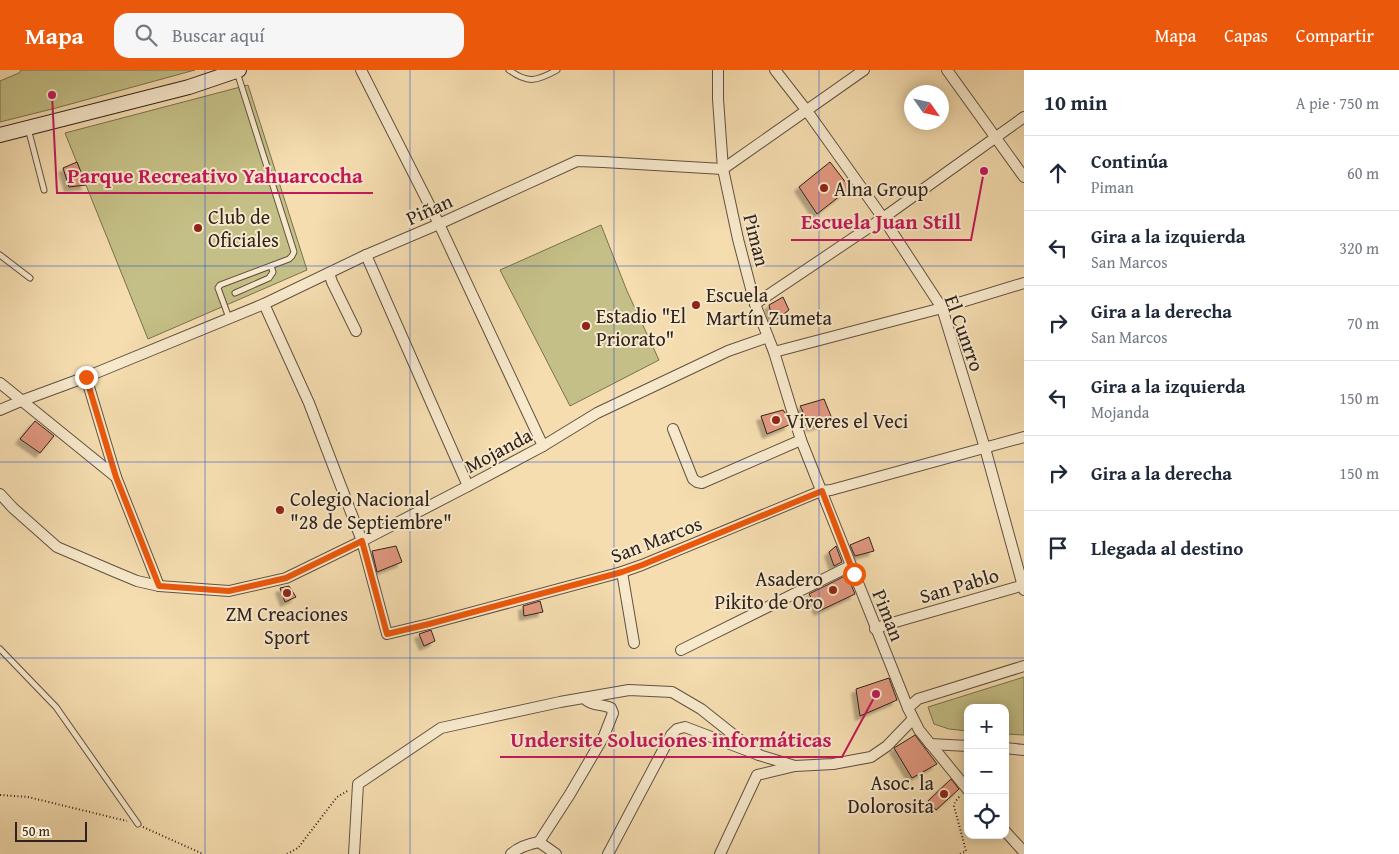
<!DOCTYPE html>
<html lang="es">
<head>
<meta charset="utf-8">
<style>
  :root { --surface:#fff; --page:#f6f6f7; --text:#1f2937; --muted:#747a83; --line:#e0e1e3; --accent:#ea580c }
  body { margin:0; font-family:"Gentium Book Plus",serif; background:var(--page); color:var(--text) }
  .controls { position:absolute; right:15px; bottom:15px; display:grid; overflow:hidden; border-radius:10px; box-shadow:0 2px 12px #0003 }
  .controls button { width:45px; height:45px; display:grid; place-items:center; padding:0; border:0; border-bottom:1px solid var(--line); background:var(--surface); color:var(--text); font:25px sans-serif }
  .compass { position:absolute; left:904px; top:15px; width:45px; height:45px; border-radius:50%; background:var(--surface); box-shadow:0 2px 12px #0003; rotate:124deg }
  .scale { position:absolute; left:15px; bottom:12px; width:72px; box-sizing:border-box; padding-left:5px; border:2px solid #2f231d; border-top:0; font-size:14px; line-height:18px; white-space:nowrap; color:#2f231d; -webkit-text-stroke:4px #f8e9cc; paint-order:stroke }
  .stop { position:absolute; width:15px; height:15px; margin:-11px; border:4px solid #ea580c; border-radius:50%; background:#fff }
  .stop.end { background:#ea580c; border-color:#fff; box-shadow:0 1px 5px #0008 }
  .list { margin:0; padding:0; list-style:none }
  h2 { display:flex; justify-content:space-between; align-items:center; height:65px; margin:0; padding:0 20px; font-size:21px }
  h2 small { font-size:16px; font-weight:400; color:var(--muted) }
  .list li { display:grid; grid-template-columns:32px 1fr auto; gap:15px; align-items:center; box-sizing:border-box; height:75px; padding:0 20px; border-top:1px solid var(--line) }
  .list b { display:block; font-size:19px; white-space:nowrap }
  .list p { margin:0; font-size:16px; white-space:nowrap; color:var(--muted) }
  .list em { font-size:16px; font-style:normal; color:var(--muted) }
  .icon { flex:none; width:28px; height:28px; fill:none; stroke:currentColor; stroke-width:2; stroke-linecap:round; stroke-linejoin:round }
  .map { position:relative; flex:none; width:1024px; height:784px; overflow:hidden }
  header { display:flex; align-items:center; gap:30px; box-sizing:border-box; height:70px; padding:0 25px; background:var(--accent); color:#fff }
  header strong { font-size:24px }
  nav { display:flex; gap:28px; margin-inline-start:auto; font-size:18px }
  .search { width:350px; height:45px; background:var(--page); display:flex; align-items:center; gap:12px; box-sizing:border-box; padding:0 18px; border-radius:15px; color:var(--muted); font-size:19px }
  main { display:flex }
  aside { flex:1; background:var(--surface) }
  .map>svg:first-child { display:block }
  .green { fill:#c4bf86; stroke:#7a7152 }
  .building { fill:#e29880; stroke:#2f231d; filter:url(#shadow) }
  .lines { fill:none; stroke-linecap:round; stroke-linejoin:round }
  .lane-casing { stroke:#605242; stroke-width:7 }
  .street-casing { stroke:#605242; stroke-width:12 }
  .secondary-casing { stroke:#2f231d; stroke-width:16 }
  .path { stroke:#2f231d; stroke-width:2; stroke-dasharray:1 2.5; stroke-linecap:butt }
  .lane { stroke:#f8e9cc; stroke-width:5 }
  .street { stroke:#f8e9cc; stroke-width:10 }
  .secondary { stroke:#f8e9cc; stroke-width:14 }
  .route { stroke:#ea580c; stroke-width:6 }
  .grid { fill:none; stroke:#1d4ed8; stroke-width:1; stroke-opacity:0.55 }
  .poi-dot { fill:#8f2418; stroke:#f8e9cc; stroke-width:2 }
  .labels { text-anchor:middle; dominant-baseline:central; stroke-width:4; stroke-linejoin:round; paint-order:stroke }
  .poi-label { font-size:20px; fill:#2f231d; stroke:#f8e9cc; text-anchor:start }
  .street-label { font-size:20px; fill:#2f231d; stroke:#f8e9cc }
  .leader { fill:none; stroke:#c2185b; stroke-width:2 }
  .callout-dot { fill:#c2185b; stroke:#f8e9cc; stroke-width:2 }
  .callout-label { font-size:21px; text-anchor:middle; font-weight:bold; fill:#c2185b; stroke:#f8e9cc; stroke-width:4; stroke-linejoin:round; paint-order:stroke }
</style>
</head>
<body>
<header>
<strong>Mapa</strong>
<div class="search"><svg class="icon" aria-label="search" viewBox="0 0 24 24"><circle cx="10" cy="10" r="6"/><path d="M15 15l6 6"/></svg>Buscar aquí</div>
<nav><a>Mapa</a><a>Capas</a><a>Compartir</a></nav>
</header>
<main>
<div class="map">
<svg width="1024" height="784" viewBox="0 0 1024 784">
  <defs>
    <filter id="shadow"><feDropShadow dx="-4.5" dy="4.5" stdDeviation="1" flood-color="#0004"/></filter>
  </defs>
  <rect width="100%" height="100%" fill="#f5ddb0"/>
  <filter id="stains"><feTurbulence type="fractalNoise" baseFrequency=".004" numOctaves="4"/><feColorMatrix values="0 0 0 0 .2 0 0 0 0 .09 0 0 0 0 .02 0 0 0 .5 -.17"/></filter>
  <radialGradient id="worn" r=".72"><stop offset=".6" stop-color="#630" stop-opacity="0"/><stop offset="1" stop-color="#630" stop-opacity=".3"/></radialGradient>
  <g class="green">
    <polygon points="21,0 195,0 56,38 0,52 0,11 19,3"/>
    <polygon points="248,15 307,200 148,269 65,63"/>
    <polygon points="601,155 627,221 659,290 570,336 500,200"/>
    <polygon points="1024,607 1024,665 1005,664 1005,638 968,638 968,661 949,659 934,654 928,637"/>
  </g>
  <g class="building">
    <polygon points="77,92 86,115 69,117 63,98"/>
    <polygon points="830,92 850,118 817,144 799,117"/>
    <polygon points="783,227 789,240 773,252 769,235"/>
    <polygon points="824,329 833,351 811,357 800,336"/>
    <polygon points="783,340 786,344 789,355 767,364 761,346"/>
    <polygon points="35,351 54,366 40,383 20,369"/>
    <polygon points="869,467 874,481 855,486 850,475"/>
    <polygon points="396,476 402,492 377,502 372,481"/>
    <polygon points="836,476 842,492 834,496 829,482"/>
    <polygon points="847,505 855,524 819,541 809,524"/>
    <polygon points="289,516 296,527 285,532 280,518"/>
    <polygon points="540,531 543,542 524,546 523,536"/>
    <polygon points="431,560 435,571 424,576 419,564"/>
    <polygon points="889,608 897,630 860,646 856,619"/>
    <polygon points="915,665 937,694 912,708 894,678"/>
    <polygon points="951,709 959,719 936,740 928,731"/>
  </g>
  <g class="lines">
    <g class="lane-casing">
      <g id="lane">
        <path d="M509,0C528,14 537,11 557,0"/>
        <polyline points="28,58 44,120"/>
        <polyline points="0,185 30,208"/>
        <polyline points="235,223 269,208 273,202 271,196"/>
        <polyline points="229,248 218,218 220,215 289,189 292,186 294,182 237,2"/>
        <polyline points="0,579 56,637 138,754"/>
      </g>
    </g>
    <g class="street-casing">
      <g id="street">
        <polyline points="361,0 439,154 543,376"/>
        <polyline points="718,0 718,29 723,99 738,169 755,234 774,282 801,370 908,638 919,660 968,720"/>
        <polyline points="775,0 807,41 883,148 942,238 985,378 1024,520"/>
        <polyline points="947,0 1024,107"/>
        <polyline points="366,185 468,416"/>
        <polyline points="329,203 332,212 356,261"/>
        <polyline points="264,234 309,333 362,471 387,564 429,554 622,502 642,495 821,421 831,420 1024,367"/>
        <polyline points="755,234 883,148 1024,47"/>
        <polyline points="774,282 942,238 1024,213"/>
        <polyline points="86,307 116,407"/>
        <polyline points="0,313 116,407 159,516"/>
        <polyline points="0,340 21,331 86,307 264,234 366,185 439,154 577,91 603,92 723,99 864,0"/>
        <polyline points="673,359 693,409 697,412 702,413 801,370"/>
        <polyline points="0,424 13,438 57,477 113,501 137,511 159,516 229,521 286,508 362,471 468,416 543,376 597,343 728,281 768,267"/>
        <polyline points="622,502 634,573"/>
        <polyline points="875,559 885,555 1024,515"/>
        <polyline points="681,580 850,496"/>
        <polyline points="908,638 918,629 1024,596"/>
        <polyline points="930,674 968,676"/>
        <polyline points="1005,678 1024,680"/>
        <polyline points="1005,761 1024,782"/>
        <path d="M539,772L570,724L604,666L613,643L611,638C602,634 591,636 584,628"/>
        <polyline points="354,784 358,714 441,658 560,632 629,620 672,622 701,639 759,685"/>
        <path d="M511,784C519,777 528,774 539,772L556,784"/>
        <polyline points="608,784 671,665 677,659 685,657 759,685 795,696"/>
        <polyline points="720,784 757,705 795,696 833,694 871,687 887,676 913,649"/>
      </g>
    </g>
    <g class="secondary-casing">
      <polyline id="secondary" points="0,65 189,17 239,0"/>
    </g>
    <g class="path">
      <polyline points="0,725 28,727 127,751"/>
      <polyline points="143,757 203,784"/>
      <polyline points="287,784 298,778 337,727 349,720"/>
      <polyline points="960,784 966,781 954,736 955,732 960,726"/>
    </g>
    <use href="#lane" class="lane"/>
    <use href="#street" class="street"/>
    <use href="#secondary" class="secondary"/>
  </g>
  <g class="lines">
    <polyline class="route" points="86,307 116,407 159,516 229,521 286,508 362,471 387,564 429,554 622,502 642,495 822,421 854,504"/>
  </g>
  <path class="grid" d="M205,0V784M410,0V784M614,0V784M819,0V784M0,196H1024M0,392H1024M0,588H1024"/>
  <g class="poi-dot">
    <circle cx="824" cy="118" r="5"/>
    <circle cx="198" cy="158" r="5"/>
    <circle cx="696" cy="235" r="5"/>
    <circle cx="586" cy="256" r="5"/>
    <circle cx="776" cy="350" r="5"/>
    <circle cx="280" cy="440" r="5"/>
    <circle cx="833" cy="520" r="5"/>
    <circle cx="287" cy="523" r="5"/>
    <circle cx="944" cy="724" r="5"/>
  </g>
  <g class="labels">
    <g class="poi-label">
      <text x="834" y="118">Alna Group</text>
      <text x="208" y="146">Club de<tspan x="208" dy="23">Oficiales</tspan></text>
      <text x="706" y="224">Escuela<tspan x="706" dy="23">Martín Zumeta</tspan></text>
      <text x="596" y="245">Estadio "El<tspan x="596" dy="23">Priorato"</tspan></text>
      <text x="786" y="350">Viveres el Veci</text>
      <text x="290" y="428">Colegio Nacional<tspan x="290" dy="23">"28 de Septiembre"</tspan></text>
      <text x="823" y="508" text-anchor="end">Asadero<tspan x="823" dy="23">Pikito de Oro</tspan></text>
      <text x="287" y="543" text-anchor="middle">ZM Creaciones<tspan x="287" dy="23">Sport</tspan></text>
      <text x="934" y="712" text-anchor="end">Asoc. la<tspan x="934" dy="23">Dolorosita</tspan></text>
    </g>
    <g class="street-label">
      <text transform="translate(429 139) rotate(-24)">Piñan</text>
      <text transform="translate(757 170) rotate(76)">Piman</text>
      <text transform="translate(965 263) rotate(70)">El Cunrro</text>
      <text transform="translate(498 380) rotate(-28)">Mojanda</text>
      <text transform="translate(656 469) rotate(-21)">San Marcos</text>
      <text transform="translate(959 515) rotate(-16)">San Pablo</text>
      <text transform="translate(889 545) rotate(68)">Piman</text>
    </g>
  </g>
  <path class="leader" d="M52 25L57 123H373M984 101L971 170H791M876 624L842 687H500"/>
  <g class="callout-dot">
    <circle cx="52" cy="25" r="5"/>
    <circle cx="984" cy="101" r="5"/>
    <circle cx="876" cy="624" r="5"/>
  </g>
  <g class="callout-label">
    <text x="215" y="113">Parque Recreativo Yahuarcocha</text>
    <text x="881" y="159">Escuela Juan Still</text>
    <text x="671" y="677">Undersite Soluciones informáticas</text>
  </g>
  <rect width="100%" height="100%" filter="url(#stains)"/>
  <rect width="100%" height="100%" fill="url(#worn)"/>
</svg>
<div class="controls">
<button>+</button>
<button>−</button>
<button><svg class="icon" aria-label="locate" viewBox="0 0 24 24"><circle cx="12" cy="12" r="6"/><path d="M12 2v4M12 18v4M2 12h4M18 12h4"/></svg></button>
</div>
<svg class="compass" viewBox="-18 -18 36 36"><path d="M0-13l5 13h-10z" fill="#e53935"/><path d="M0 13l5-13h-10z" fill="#747a83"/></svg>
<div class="scale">50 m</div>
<div class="stop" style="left:854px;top:504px"></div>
<div class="stop end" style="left:86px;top:307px"></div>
</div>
<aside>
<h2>10 min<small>A pie · 750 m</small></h2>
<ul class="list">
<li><svg class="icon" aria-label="ahead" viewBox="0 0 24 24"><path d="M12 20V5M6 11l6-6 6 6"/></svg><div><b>Continúa</b><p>Piman</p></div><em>60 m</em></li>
<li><svg class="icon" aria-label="left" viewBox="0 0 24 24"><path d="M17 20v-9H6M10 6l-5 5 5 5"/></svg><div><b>Gira a la izquierda</b><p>San Marcos</p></div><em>320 m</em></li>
<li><svg class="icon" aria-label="right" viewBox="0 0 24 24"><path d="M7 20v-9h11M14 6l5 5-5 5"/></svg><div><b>Gira a la derecha</b><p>San Marcos</p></div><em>70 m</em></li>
<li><svg class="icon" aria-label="left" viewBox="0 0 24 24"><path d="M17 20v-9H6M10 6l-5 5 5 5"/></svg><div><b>Gira a la izquierda</b><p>Mojanda</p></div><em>150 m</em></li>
<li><svg class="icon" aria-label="right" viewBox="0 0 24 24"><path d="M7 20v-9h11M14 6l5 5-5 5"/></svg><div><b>Gira a la derecha</b></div><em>150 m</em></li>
<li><svg class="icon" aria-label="arrive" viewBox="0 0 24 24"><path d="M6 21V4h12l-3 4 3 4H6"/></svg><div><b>Llegada al destino</b></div></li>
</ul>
</aside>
</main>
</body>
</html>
